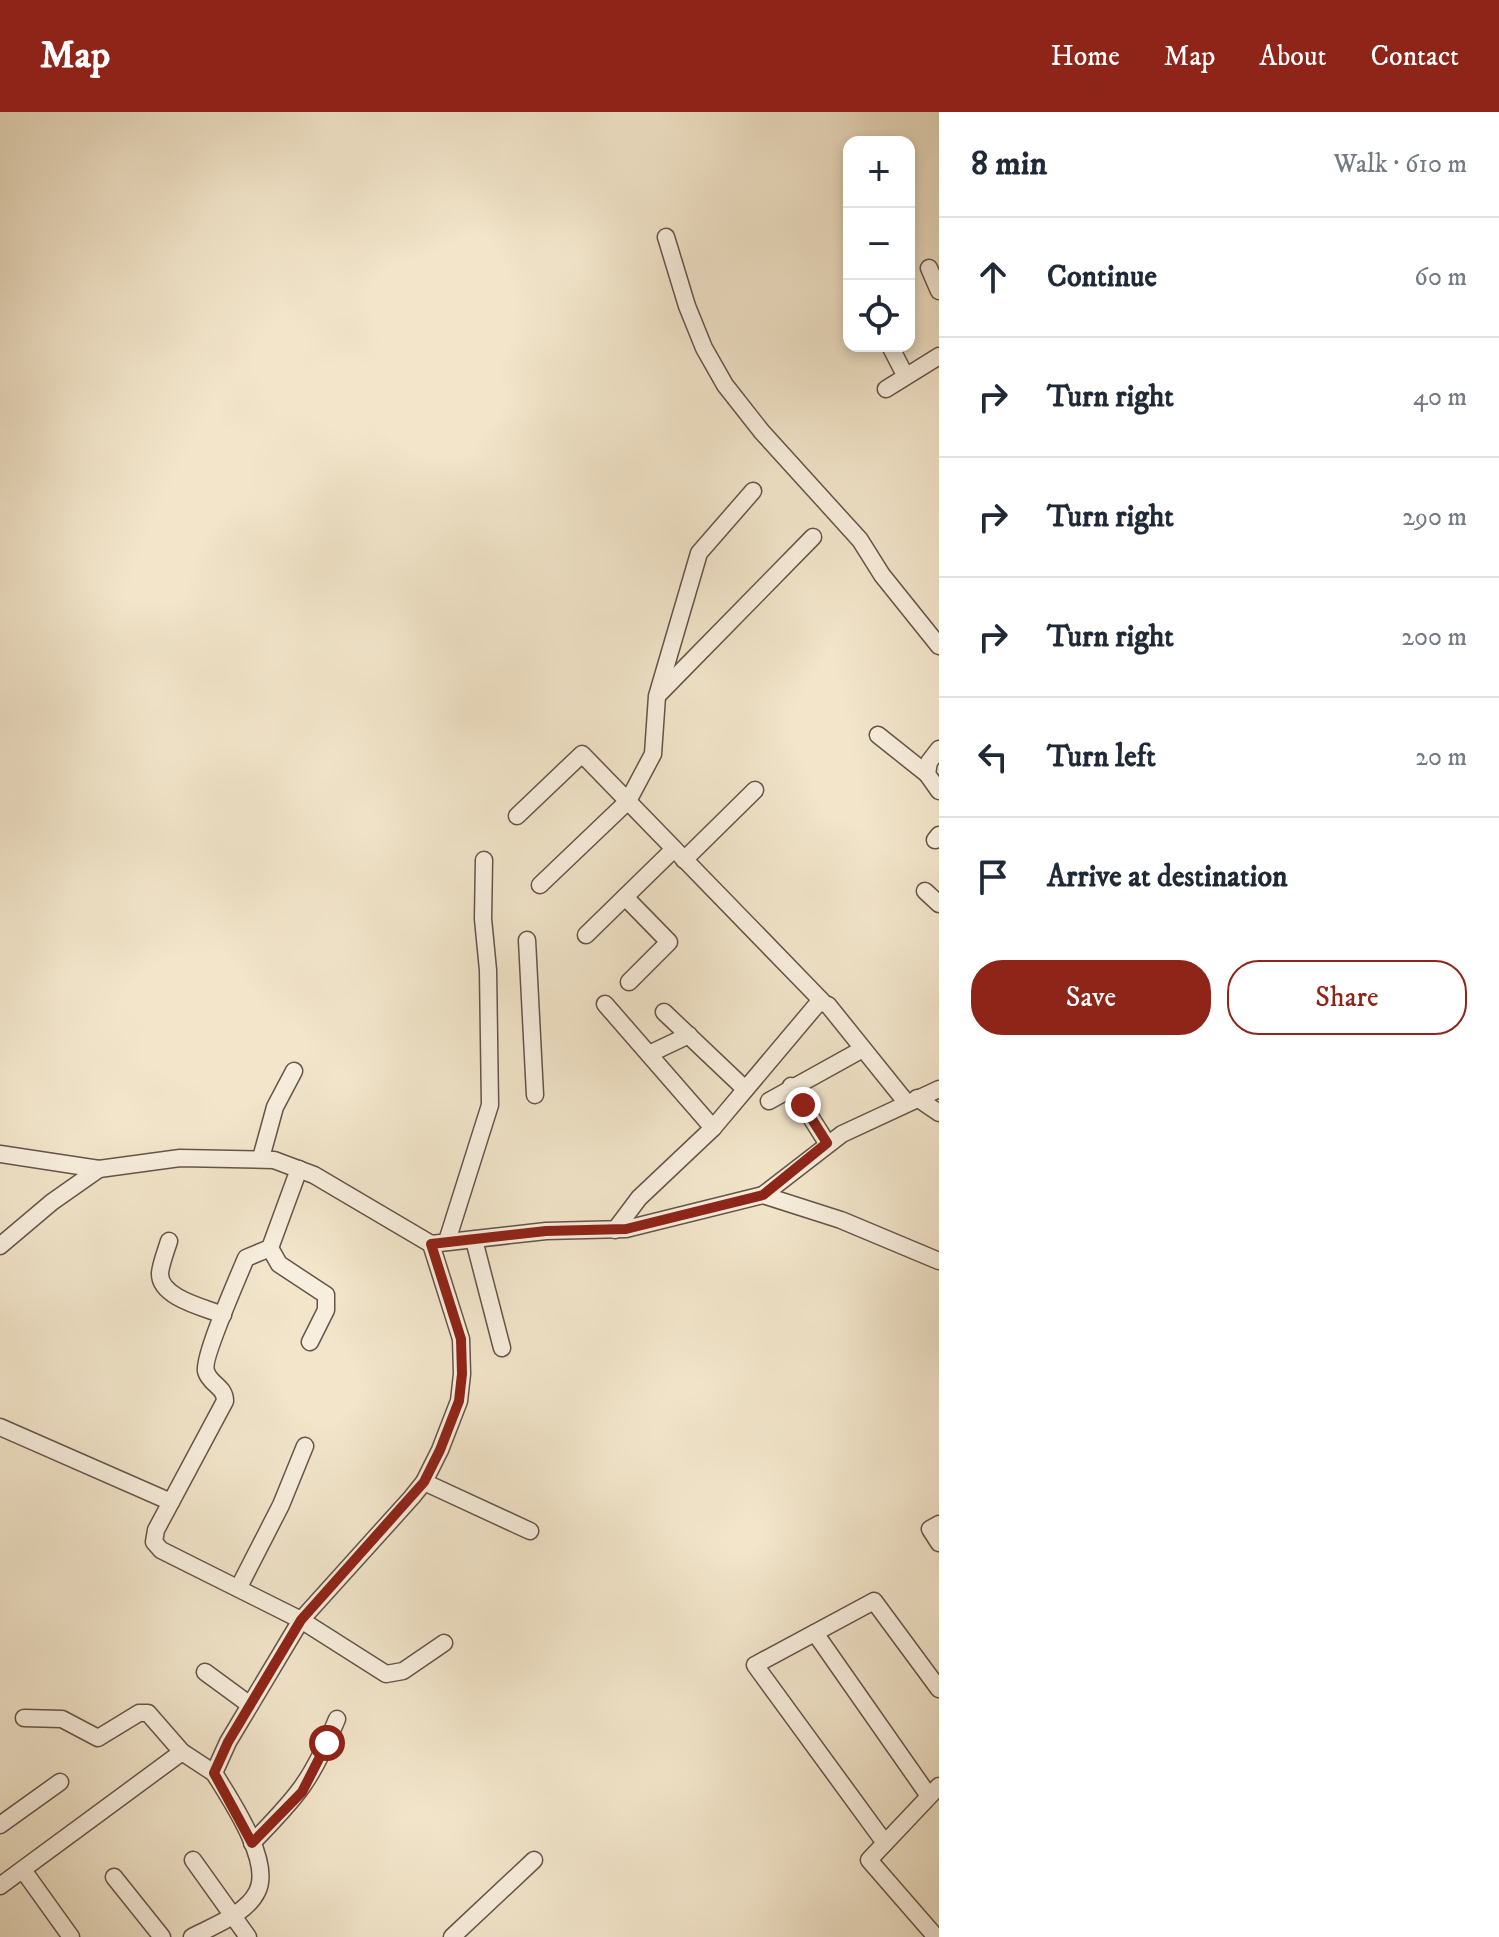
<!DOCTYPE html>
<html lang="en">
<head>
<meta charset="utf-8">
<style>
  :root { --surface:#fff; --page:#f2f2f3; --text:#1f2937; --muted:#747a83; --line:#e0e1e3; --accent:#8f2418 }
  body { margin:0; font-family:"IM FELL DW Pica",serif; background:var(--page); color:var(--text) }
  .controls { position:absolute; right:24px; top:24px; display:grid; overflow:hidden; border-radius:16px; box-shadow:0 4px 12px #0003 }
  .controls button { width:72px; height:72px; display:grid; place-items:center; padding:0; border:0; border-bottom:2px solid var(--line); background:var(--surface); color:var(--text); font:40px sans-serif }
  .stop { position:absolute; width:24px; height:24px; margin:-18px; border:6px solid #8f2418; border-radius:50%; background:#fff }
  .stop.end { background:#8f2418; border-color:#fff; box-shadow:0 2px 8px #0008 }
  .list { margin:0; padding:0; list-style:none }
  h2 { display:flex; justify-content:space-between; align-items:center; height:104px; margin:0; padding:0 32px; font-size:34px }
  h2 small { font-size:26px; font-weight:400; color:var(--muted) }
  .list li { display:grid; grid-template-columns:52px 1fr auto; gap:24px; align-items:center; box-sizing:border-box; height:120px; padding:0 32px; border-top:2px solid var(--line) }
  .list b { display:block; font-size:30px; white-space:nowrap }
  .list em { font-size:26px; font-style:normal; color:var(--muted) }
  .actions { display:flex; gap:16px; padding:24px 32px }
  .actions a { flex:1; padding:18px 0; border:2px solid var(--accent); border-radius:32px; text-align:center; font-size:28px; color:var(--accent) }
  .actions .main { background:var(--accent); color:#fff }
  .icon { flex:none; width:44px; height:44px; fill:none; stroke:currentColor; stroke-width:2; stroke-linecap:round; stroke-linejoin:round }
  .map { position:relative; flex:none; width:939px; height:1825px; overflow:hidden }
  header { display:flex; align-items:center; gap:48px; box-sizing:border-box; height:112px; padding:0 40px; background:var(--accent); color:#fff }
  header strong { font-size:38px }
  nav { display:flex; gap:44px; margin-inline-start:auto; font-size:28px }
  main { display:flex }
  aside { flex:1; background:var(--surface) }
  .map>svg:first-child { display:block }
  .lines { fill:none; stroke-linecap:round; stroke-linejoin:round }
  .minor-casing { stroke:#665448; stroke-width:19 }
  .minor { stroke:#f7eedd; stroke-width:16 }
  .route { stroke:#8f2418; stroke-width:10 }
</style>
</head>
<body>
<header>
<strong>Map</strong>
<nav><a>Home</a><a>Map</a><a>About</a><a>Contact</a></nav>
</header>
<main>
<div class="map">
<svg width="939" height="1825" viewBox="0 0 939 1825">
  <rect width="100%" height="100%" fill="#f2e5ca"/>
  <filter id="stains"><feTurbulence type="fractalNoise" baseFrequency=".0025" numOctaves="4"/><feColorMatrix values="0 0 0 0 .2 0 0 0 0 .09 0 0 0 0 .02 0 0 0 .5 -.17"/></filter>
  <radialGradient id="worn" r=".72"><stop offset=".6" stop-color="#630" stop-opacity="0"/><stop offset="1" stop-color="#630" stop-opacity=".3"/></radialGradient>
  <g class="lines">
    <g class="minor-casing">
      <g id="minor">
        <polyline points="666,125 687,194 704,236 725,273 762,320 860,428 882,463 939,534"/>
        <polyline points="929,156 939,179"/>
        <polyline points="890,234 905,263"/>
        <polyline points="886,277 939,244"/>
        <polyline points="659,582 813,425"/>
        <polyline points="878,623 927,662"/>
        <polyline points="939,637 929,650 927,662 939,679"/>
        <polyline points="517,704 582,642 822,889"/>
        <polyline points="935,728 939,723"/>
        <polyline points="684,748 755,678"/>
        <polyline points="540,773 628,689 653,642 657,584 699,441 753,379"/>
        <polyline points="925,779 939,792"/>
        <polyline points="625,785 669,830 629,870"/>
        <polyline points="586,823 673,738"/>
        <polyline points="527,828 535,983"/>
        <polyline points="605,892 713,1016"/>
        <polyline points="664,900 744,976"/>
        <polyline points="649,942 689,923"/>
        <polyline points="791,974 827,1031"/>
        <polyline points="917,986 939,1001"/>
        <polyline points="769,989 861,938"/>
        <polyline points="0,1042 99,1057 180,1046 274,1048 314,1063 431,1132"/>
        <polyline points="261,1046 275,995 294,959"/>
        <path d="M299,1057L270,1136L246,1146C239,1163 202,1247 206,1259C209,1272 225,1274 225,1289L156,1418L154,1430L161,1438L301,1508L386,1562L403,1559L444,1531"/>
        <polyline points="763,1083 841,1108 939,1149"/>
        <polyline points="615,1118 639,1086 713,1016 819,890 828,893 906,990"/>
        <polyline points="474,1128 502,1236"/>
        <path d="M169,1129C166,1139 161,1151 160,1161C159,1186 206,1196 223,1203"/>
        <polyline points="447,1129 490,993 488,858 483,807 484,748"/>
        <polyline points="0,1134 52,1090 99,1057"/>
        <polyline points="270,1136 279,1152 326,1183 326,1198 310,1230"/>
        <polyline points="0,1315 171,1390"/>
        <polyline points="424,1370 530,1419"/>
        <polyline points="939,1412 930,1417 939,1431"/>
        <polyline points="239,1475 281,1393 305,1334"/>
        <polyline points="815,1521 929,1684"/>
        <polyline points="205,1560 250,1593"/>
        <polyline points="24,1606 62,1607 98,1626 139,1601 148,1601 182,1640 214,1661"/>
        <polyline points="0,1713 60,1670"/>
        <path d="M252,1731C298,1684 312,1668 337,1607"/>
        <polyline points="885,1731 755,1553 874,1489 939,1577"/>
        <polyline points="193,1748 248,1825"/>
        <polyline points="23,1758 71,1825"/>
        <polyline points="114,1765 162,1825"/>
        <polyline points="0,1774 182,1640"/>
        <path d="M192,1825C213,1814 246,1802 257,1780C273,1750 230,1687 214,1661L228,1630L301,1508L412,1385L424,1370L440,1338L459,1289L462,1262L461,1227L431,1132L546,1119L626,1117L763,1083L842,1022L939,977"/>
        <polyline points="452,1825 534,1748"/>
        <polyline points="936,1825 869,1748 939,1674"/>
      </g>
    </g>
    <use href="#minor" class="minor"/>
  </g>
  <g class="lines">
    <polyline class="route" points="327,1631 302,1680 252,1731 214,1661 228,1630 301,1508 424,1370 440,1338 459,1289 462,1262 461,1227 431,1132 546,1119 626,1117 763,1083 827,1031 803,993"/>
  </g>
  <rect width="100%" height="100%" filter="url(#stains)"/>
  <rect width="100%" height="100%" fill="url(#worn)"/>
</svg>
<div class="controls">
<button>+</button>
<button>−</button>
<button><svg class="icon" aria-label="locate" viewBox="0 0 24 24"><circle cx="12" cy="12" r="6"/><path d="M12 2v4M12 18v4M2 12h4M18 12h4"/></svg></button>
</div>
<div class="stop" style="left:327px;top:1631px"></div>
<div class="stop end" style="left:803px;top:993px"></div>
</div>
<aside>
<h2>8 min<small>Walk · 610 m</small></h2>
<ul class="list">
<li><svg class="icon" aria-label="ahead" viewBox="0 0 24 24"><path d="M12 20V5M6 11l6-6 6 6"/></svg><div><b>Continue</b></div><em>60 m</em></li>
<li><svg class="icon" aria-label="right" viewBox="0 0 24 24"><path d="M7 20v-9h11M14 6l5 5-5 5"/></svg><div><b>Turn right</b></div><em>40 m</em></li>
<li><svg class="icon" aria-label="right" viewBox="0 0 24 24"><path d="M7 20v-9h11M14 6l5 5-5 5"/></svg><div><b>Turn right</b></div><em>290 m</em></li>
<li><svg class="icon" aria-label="right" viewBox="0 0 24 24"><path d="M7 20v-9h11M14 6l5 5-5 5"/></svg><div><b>Turn right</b></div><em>200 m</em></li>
<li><svg class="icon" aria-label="left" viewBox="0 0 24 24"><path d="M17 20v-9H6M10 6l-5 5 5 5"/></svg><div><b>Turn left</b></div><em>20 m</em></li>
<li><svg class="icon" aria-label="arrive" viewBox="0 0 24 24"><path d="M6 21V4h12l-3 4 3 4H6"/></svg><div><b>Arrive at destination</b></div></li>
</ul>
<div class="actions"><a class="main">Save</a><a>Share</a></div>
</aside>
</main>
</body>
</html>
